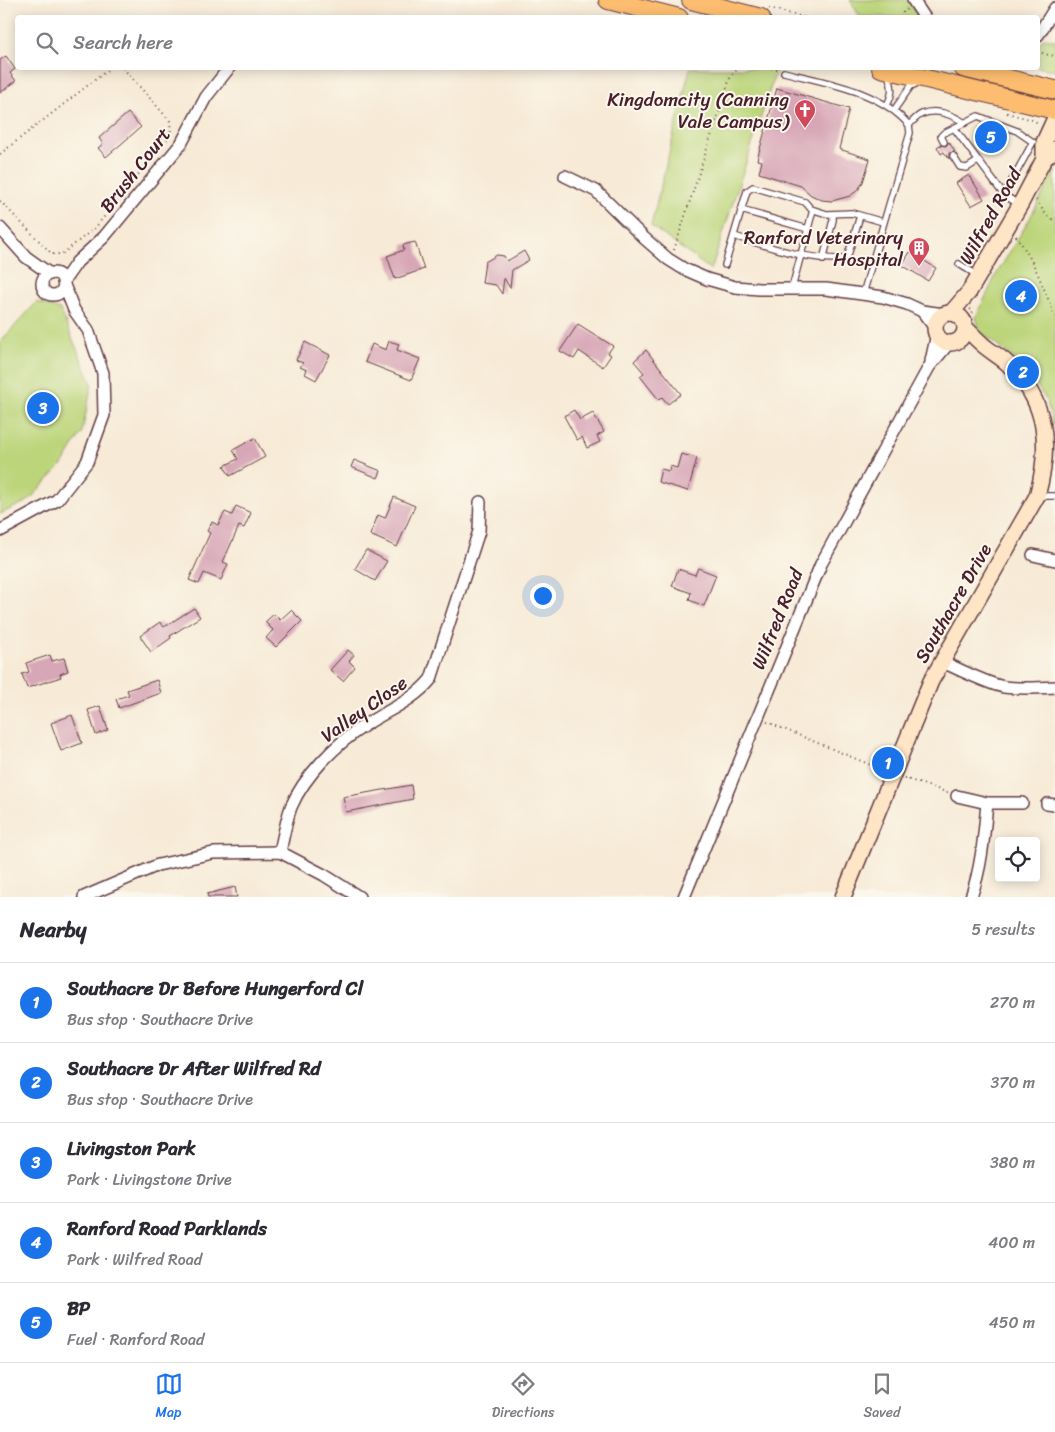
<!DOCTYPE html>
<html lang="en">
<head>
<meta charset="utf-8">
<style>
  :root { --surface:#fff; --page:#f2f2f3; --text:#2b2b33; --muted:#7c7c81; --line:#e1e1e2; --accent:#1a73e8 }
  body { margin:0; font-family:Sriracha,sans-serif; background:var(--page); color:var(--text) }
  .controls { position:absolute; right:15px; bottom:15px; display:grid; overflow:hidden; border-radius:5px; box-shadow:0 2px 12px #0003 }
  .controls button { width:45px; height:45px; display:grid; place-items:center; padding:0; border:0; border-bottom:1px solid var(--line); background:var(--surface); color:var(--text); font:25px sans-serif }
  .you { position:absolute; left:542px; top:595px; width:18px; height:18px; margin:-12px; border:4px solid #fff; border-radius:50%; background:#1a73e8; box-shadow:0 0 0 8px #1a73e833 }
  .badge { display:grid; place-items:center; width:32px; height:32px; border-radius:50%; background:var(--accent); color:#fff; font-size:16px; font-weight:700 }
  .pin { position:absolute; translate:-50% -50%; border:2px solid #fff; box-shadow:0 1px 5px #0006 }
  .list { margin:0; padding:0; list-style:none }
  h2 { display:flex; justify-content:space-between; align-items:center; height:65px; margin:0; padding:0 20px; font-size:21px }
  h2 small { font-size:16px; font-weight:400; color:var(--muted) }
  .list li { display:grid; grid-template-columns:32px 1fr auto; gap:15px; align-items:center; box-sizing:border-box; height:80px; padding:0 20px; border-top:1px solid var(--line) }
  .list b { display:block; font-size:19px; white-space:nowrap }
  .list p { margin:0; font-size:16px; white-space:nowrap; color:var(--muted) }
  .list em { font-size:16px; font-style:normal; color:var(--muted) }
  .icon { flex:none; width:28px; height:28px; fill:none; stroke:currentColor; stroke-width:2; stroke-linecap:round; stroke-linejoin:round }
  .map { position:relative; flex:none; width:1055px; height:897px; overflow:hidden }
  .search { position:absolute; background:var(--surface); box-shadow:0 2px 12px #0003; left:15px; right:15px; top:15px; height:55px; display:flex; align-items:center; gap:12px; box-sizing:border-box; padding:0 18px; border-radius:5px; color:var(--muted); font-size:19px }
  .sheet { height:465px; background:var(--surface) }
  nav { display:flex; justify-content:space-around; align-items:center; box-sizing:border-box; height:70px; border-top:1px solid var(--line); background:var(--surface); font-size:14px; color:var(--muted) }
  nav a { display:grid; justify-items:center; gap:2px }
  nav .on { color:var(--accent) }
  .map>svg:first-child { display:block }
  .green { fill:#bcd57a; stroke:#837a52 }
  .building { fill:#d8a7b7 }
  .lines { fill:none; stroke-linecap:round; stroke-linejoin:round }
  .lane-casing { stroke:#643d45; stroke-width:8 }
  .street-casing { stroke:#643d45; stroke-width:14 }
  .secondary-casing { stroke:#643d45; stroke-width:18 }
  .primary-casing { stroke:#643d45; stroke-width:20 }
  .path { stroke:#643d45; stroke-width:2; stroke-dasharray:1 4; stroke-linecap:butt }
  .lane { stroke:#fff; stroke-width:5.5 }
  .street { stroke:#fff; stroke-width:11 }
  .secondary { stroke:#fee5c5; stroke-width:15 }
  .primary { stroke:#fdbd6f; stroke-width:18 }
  .labels { text-anchor:middle; dominant-baseline:central; stroke-width:4; stroke-linejoin:round; paint-order:stroke }
  .poi-label { font-size:19px; fill:#4a1f2b; stroke:#fbf7ec; text-anchor:end }
  .street-label { font-size:19px; fill:#4a1f2b; stroke:#fbf7ec }
</style>
</head>
<body>
<div class="map">
<svg width="1055" height="897" viewBox="0 0 1055 897">
  <rect width="100%" height="100%" fill="#fbf7ec"/>
  <filter id="ink" filterUnits="userSpaceOnUse"><feTurbulence type="fractalNoise" baseFrequency=".02" numOctaves="2"/><feDisplacementMap in="SourceGraphic" scale="10" xChannelSelector="R" yChannelSelector="G"/><feConvolveMatrix kernelMatrix="1 2 1 2 8 2 1 2 1" color-interpolation-filters="sRGB"/></filter>
  <filter id="wash" filterUnits="userSpaceOnUse"><feTurbulence type="fractalNoise" baseFrequency=".0096" numOctaves="4" result="noise"/><feDisplacementMap in="SourceGraphic" scale="20" xChannelSelector="R" yChannelSelector="G"/><feGaussianBlur stdDeviation="1.12" result="paint"/><feColorMatrix in="noise" values="0 0 0 0 0 0 0 0 0 0 0 0 0 0 0 0 0 1.4 0 .05"/><feComposite in="paint" operator="in"/></filter>
  <g filter="url(#wash)">
    <rect width="100%" height="100%" fill="#f7ead6"/>
    <g class="green">
      <polygon points="850,0 908,0 918,17 860,17"/>
      <polygon points="1044,38 1055,40 1055,71 1038,67 1038,45"/>
      <polygon points="690,68 777,68 711,270 651,226"/>
      <polygon points="1055,170 1055,423 1053,424 1046,400 1026,368 980,331 976,317 996,275 1029,220"/>
      <polygon points="37,302 60,310 92,384 82,432 62,465 28,501 0,514 0,342"/>
    </g>
    <g id="blocks">
      <g class="building">
        <polygon points="6,56 15,69 10,73 16,81 0,93 0,60"/>
        <polygon points="777,88 849,109 839,149 870,159 863,182 858,190 850,196 832,201 822,200 811,195 801,186 759,173 762,161 757,160 758,156"/>
        <polygon points="128,113 141,127 106,157 98,148 103,144 99,138"/>
        <polygon points="985,125 1001,130 1003,136 990,154 978,134"/>
        <polygon points="949,142 955,152 949,153 949,159 944,152 941,154 937,147 940,145 946,146"/>
        <polygon points="969,175 984,199 971,206 956,183"/>
        <polygon points="415,242 424,269 395,279 387,256 404,250 403,245"/>
        <polygon points="524,251 529,260 512,270 510,288 504,278 502,294 496,285 482,283 485,262 497,255 504,256 507,261"/>
        <polygon points="910,252 936,268 928,281 902,265"/>
        <polygon points="578,324 613,346 608,353 611,355 603,367 579,351 574,359 560,351"/>
        <polygon points="389,341 399,344 397,350 420,359 411,380 365,362 372,344 386,350"/>
        <polygon points="305,342 330,355 316,380 305,374 307,370 300,367 303,363 296,360"/>
        <polygon points="646,350 681,394 668,404 662,397 659,400 640,376 644,373 634,361"/>
        <polygon points="574,410 580,420 593,413 604,432 597,436 600,442 587,448 582,437 577,440 564,416"/>
        <polygon points="255,438 265,457 230,476 224,466 238,459 233,450"/>
        <polygon points="681,454 697,458 688,491 658,482 661,469 669,471 670,466 677,468"/>
        <polygon points="354,460 381,471 378,478 351,467"/>
        <polygon points="394,497 415,506 397,547 370,535 378,515 385,518"/>
        <polygon points="236,506 251,513 244,528 239,526 223,562 228,564 221,580 204,573 199,584 189,580 210,533 207,531 212,522 218,525 225,512 232,515"/>
        <polygon points="366,550 387,561 375,581 355,569"/>
        <polygon points="698,568 716,575 704,606 689,600 691,593 672,586 678,569 695,575"/>
        <polygon points="194,608 200,617 170,636 171,638 151,652 140,636 160,622 164,627"/>
        <polygon points="291,610 302,621 276,647 266,638 273,630 265,622 274,614 280,620"/>
        <polygon points="348,650 354,655 349,661 355,667 343,681 330,670"/>
        <polygon points="50,655 52,661 64,658 68,671 60,674 61,677 27,688 22,674 29,672 26,663"/>
        <polygon points="157,680 161,693 119,708 116,699 129,695 127,690"/>
        <polygon points="100,706 108,730 96,735 88,710"/>
        <polygon points="72,715 82,743 61,751 51,723"/>
        <polygon points="411,785 413,799 346,812 343,797"/>
        <polygon points="235,887 237,897 208,897 207,894"/>
      </g>
    </g>
  </g>
  <g filter="url(#ink)">
    <use href="#blocks" fill-opacity="0" stroke="#643d45" stroke-width="1"/>
    <g class="lines">
      <g class="lane-casing">
        <g id="lane">
          <path d="M784,72C826,83 879,90 909,125L910,133L863,294"/>
          <path d="M886,73L888,75C893,87 893,94 887,105"/>
          <polyline points="894,110 911,86 920,82"/>
          <path d="M909,125C913,121 917,116 922,114C936,108 953,115 965,123"/>
          <polyline points="954,128 1004,195 1020,205"/>
          <polyline points="944,142 941,136 944,133 978,116 1017,131 1033,142 1004,195"/>
          <polyline points="953,156 960,167 967,168 978,161"/>
          <polyline points="741,210 808,229"/>
          <path d="M734,236C770,247 806,260 844,259L848,255L860,216"/>
          <polyline points="823,260 833,220 833,215"/>
          <polyline points="959,264 977,275"/>
          <polyline points="725,265 747,191 753,187 805,202 811,209 827,214 852,213 883,222"/>
          <polyline points="792,288 813,210"/>
          <polyline points="1037,496 1055,496"/>
        </g>
      </g>
      <g class="street-casing">
        <g id="street">
          <polyline points="913,0 925,18"/>
          <polyline points="1038,35 1055,8"/>
          <polyline points="565,176 596,191 644,238 668,259 684,269 707,279 735,287 759,289 826,289 883,297 907,304 922,311 944,314"/>
          <polyline points="0,228 26,257 50,274"/>
          <circle cx="53" cy="284" r="11"/>
          <polyline points="63,282 77,262 104,237 181,144 206,97 229,68"/>
          <polyline points="922,311 935,328"/>
          <polyline points="931,361 937,334"/>
          <polyline points="0,531 57,500 87,462 104,415 103,373 88,330 74,310 64,285"/>
          <polyline points="1033,555 1055,560"/>
          <path d="M943,662C958,669 988,684 1004,687C1021,689 1039,688 1055,687"/>
          <polyline points="957,796 987,803 1022,803"/>
          <polyline points="1047,804 1055,805"/>
          <path d="M280,852C283,838 286,821 291,807C304,776 337,743 365,725C388,710 413,701 431,679L479,531L480,502"/>
          <polyline points="84,897 158,865 213,853 280,852 324,875 359,897"/>
          <polyline points="684,897 821,564 929,367 949,343"/>
          <path d="M971,897C982,866 984,835 987,803"/>
        </g>
      </g>
      <g class="secondary-casing">
        <g id="secondary">
          <polyline points="1044,159 1044,142 1055,118"/>
          <polyline points="951,313 969,292 1020,205 1044,159 1055,149"/>
          <circle cx="950" cy="328" r="15"/>
          <path d="M843,897L931,681L1037,496C1051,446 1048,402 1008,364C1000,356 989,351 981,343C975,338 970,332 965,327"/>
        </g>
      </g>
      <g class="primary-casing">
        <g id="primary">
          <polyline points="608,0 679,18"/>
          <polyline points="691,0 761,18"/>
          <polyline points="881,68 1055,110"/>
          <polyline points="963,68 1055,90"/>
        </g>
      </g>
      <g class="path">
        <polyline points="769,8 806,18"/>
        <polyline points="903,18 903,12 908,9"/>
        <polyline points="1038,50 1044,54 1055,56"/>
        <polyline points="771,68 777,69"/>
        <polyline points="1007,113 1033,120 1040,124"/>
        <polyline points="0,154 110,68"/>
        <path d="M1036,200C1042,207 1045,218 1055,220"/>
        <polyline points="0,201 52,254 62,254 95,228 171,134 170,121 123,68"/>
        <path d="M1016,236C1034,260 1044,289 1055,317"/>
        <polyline points="674,250 731,75 739,68"/>
        <polyline points="970,309 973,311 972,317"/>
        <polyline points="767,722 883,770"/>
        <polyline points="904,778 949,793"/>
      </g>
      <use href="#lane" class="lane"/>
      <use href="#street" class="street"/>
      <use href="#secondary" class="secondary"/>
      <use href="#primary" class="primary"/>
    </g>
  </g>
  <defs>
    <g id="church-pin" transform="scale(1.125)"><path d="M0 17L-7.5 6A9.5 9.5 0 1 1 7.5 6Z" fill="#d1495b" stroke="#fbf7ec"/><path d="M-1.2-6h2.4v3.5h3.3v2.4h-3.3V6h-2.4V-.1h-3.3v-2.4h3.3Z" fill="#fff"/></g>
    <g id="building-pin" transform="scale(1.125)"><path d="M0 17L-7.5 6A9.5 9.5 0 1 1 7.5 6Z" fill="#d1495b" stroke="#fbf7ec"/><path d="M-4-6H4V6H1V3H-1V6H-4ZM-2.5-4.3h1.7v1.8h-1.7ZM.8-4.3h1.7v1.8H.8ZM-2.5-1h1.7V.8h-1.7ZM.8-1h1.7V.8H.8Z" fill="#fff"/></g>
  </defs>
  <g fill-rule="evenodd">
    <use href="#church-pin" x="805" y="110"/>
    <use href="#building-pin" x="919" y="248"/>
  </g>
  <g class="labels">
    <g class="poi-label">
      <text x="789" y="99">Kingdomcity (Canning<tspan x="789" dy="22">Vale Campus)</tspan></text>
      <text x="903" y="237">Ranford Veterinary<tspan x="903" dy="22">Hospital</tspan></text>
    </g>
    <g class="street-label">
      <text transform="translate(135 170) rotate(-52)">Brush Court</text>
      <text transform="translate(990 216) rotate(-61)">Wilfred Road</text>
      <text transform="translate(953 603) rotate(-60)">Southacre Drive</text>
      <text transform="translate(777 619) rotate(-68)">Wilfred Road</text>
      <text transform="translate(364 709) rotate(-35)">Valley Close</text>
    </g>
  </g>
</svg>
<div class="controls">
<button><svg class="icon" aria-label="locate" viewBox="0 0 24 24"><circle cx="12" cy="12" r="6"/><path d="M12 2v4M12 18v4M2 12h4M18 12h4"/></svg></button>
</div>
<div class="you"></div>
<div class="pin badge" style="left:888px;top:763px">1</div>
<div class="pin badge" style="left:1023px;top:372px">2</div>
<div class="pin badge" style="left:43px;top:408px">3</div>
<div class="pin badge" style="left:1021px;top:296px">4</div>
<div class="pin badge" style="left:991px;top:137px">5</div>
<div class="search"><svg class="icon" aria-label="search" viewBox="0 0 24 24"><circle cx="10" cy="10" r="6"/><path d="M15 15l6 6"/></svg>Search here</div>
</div>
<section class="sheet">
<h2>Nearby<small>5 results</small></h2>
<ul class="list">
<li><span class="badge">1</span><div><b>Southacre Dr Before Hungerford Cl</b><p>Bus stop · Southacre Drive</p></div><em>270 m</em></li>
<li><span class="badge">2</span><div><b>Southacre Dr After Wilfred Rd</b><p>Bus stop · Southacre Drive</p></div><em>370 m</em></li>
<li><span class="badge">3</span><div><b>Livingston Park</b><p>Park · Livingstone Drive</p></div><em>380 m</em></li>
<li><span class="badge">4</span><div><b>Ranford Road Parklands</b><p>Park · Wilfred Road</p></div><em>400 m</em></li>
<li><span class="badge">5</span><div><b>BP</b><p>Fuel · Ranford Road</p></div><em>450 m</em></li>
</ul>
</section>
<nav>
<a class="on"><svg class="icon" aria-label="map" viewBox="0 0 24 24"><path d="M3 6l6-2 6 2 6-2v14l-6 2-6-2-6 2zM9 4v14M15 6v14"/></svg>Map</a>
<a><svg class="icon" aria-label="directions" viewBox="0 0 24 24"><path d="M12 3l9 9-9 9-9-9zM9 14v-3h6M13 9l2 2-2 2"/></svg>Directions</a>
<a><svg class="icon" aria-label="saved" viewBox="0 0 24 24"><path d="M7 4h10v16l-5-4-5 4z"/></svg>Saved</a>
</nav>
</body>
</html>
